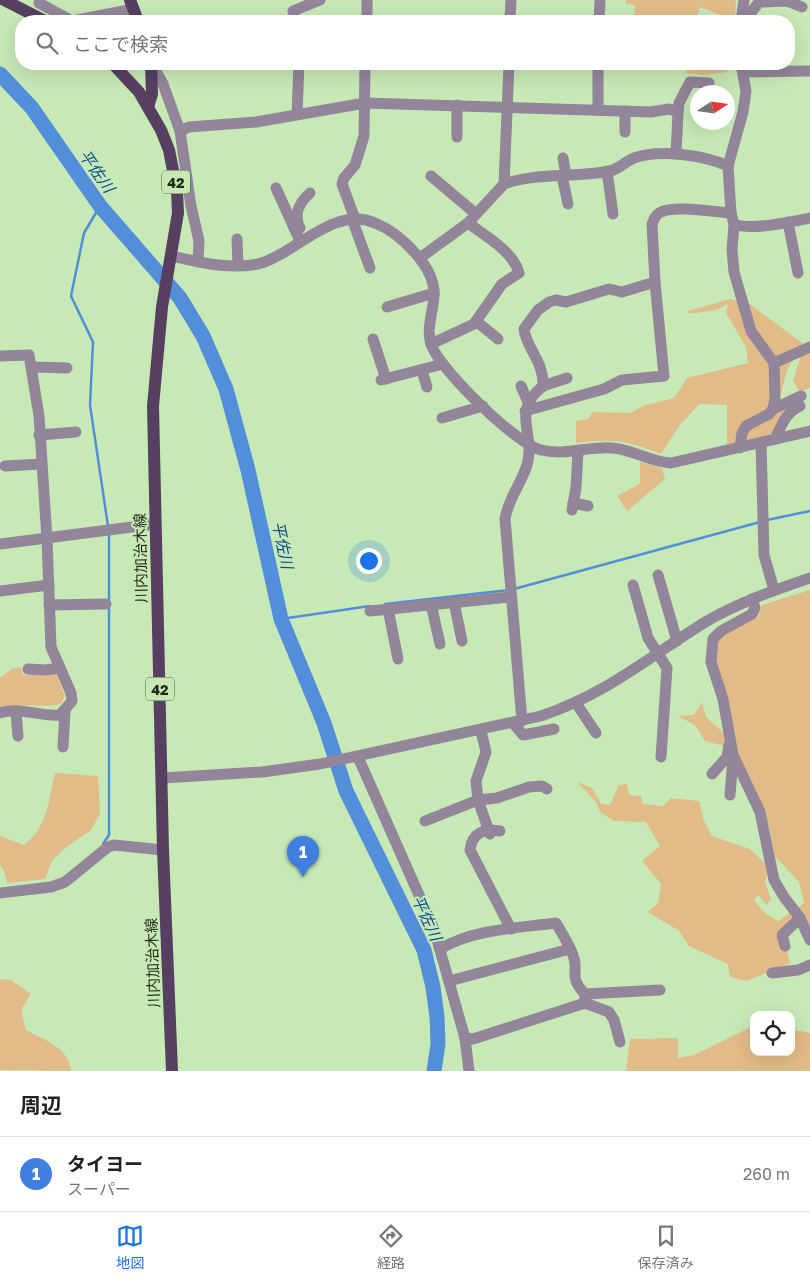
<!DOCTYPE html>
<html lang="ja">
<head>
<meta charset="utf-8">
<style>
  :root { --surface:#fff; --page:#f2f2f2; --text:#222; --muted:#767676; --line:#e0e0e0; --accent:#1a73e8 }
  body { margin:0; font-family:"Golos Text","Noto Sans JP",sans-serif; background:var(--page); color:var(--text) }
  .controls { position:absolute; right:15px; bottom:15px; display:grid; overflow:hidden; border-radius:10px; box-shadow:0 5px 20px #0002 }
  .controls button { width:45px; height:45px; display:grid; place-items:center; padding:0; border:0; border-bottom:1px solid var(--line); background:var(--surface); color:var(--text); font:25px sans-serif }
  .compass { position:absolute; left:690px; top:85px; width:45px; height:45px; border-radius:50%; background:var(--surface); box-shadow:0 5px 20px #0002; rotate:78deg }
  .you { position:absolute; left:368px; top:560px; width:18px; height:18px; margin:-12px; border:4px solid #fff; border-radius:50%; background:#1a73e8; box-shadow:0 0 0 8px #1a73e833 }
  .badge { display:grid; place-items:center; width:32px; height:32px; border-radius:50%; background:var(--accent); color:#fff; font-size:16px; font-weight:700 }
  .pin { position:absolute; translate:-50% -41px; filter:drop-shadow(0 1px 2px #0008) }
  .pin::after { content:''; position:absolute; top:26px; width:18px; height:15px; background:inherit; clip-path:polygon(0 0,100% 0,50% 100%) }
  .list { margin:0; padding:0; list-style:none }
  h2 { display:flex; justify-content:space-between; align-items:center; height:65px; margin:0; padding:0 20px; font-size:21px }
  h2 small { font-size:16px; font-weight:400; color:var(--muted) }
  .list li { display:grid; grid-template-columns:32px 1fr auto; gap:15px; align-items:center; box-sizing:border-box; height:75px; padding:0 20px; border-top:1px solid var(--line) }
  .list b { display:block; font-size:19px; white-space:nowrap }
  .list p { margin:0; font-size:16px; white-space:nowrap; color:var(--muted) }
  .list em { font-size:16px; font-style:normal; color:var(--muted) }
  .icon { flex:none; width:28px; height:28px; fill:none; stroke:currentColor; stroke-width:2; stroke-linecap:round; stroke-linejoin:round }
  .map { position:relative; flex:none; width:810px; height:1071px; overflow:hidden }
  .search { position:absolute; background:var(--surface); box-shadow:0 5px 20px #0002; left:15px; right:15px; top:15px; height:55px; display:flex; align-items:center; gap:12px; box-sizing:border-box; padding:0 18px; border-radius:20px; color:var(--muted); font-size:19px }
  .sheet { height:140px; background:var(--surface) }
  nav { display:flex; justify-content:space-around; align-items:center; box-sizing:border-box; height:70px; border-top:1px solid var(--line); background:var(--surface); font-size:14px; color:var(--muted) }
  nav a { display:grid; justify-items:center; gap:2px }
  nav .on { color:var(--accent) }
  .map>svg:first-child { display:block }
  .green { fill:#e2bc88 }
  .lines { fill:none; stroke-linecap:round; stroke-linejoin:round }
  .stream { stroke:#528ed9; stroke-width:2.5 }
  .river { stroke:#528ed9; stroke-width:15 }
  .minor { stroke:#93859a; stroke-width:11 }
  .major { stroke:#573f62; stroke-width:12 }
  .labels { text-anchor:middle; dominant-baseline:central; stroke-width:4; stroke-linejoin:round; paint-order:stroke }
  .shield { fill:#c7e9b6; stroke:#516447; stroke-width:1 }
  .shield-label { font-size:14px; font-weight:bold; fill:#1f2b18 }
  .street-label { font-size:15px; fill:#1f2b18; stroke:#c7e9b6 }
  .water-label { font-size:16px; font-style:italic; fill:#0d4c90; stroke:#c7e9b6 }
</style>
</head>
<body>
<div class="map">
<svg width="810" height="1071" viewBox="0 0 810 1071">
  <rect width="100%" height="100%" fill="#c7e9b6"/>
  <g class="green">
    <polygon points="626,0 736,0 735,21 700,7 696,21 634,21 635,5 626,4"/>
    <polygon points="684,64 732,64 728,65 727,72 704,75 686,73"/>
    <path d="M730,299L747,302L802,343L787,370L780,398L785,410L772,436L727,445V405L699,404L680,425L661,454C628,441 613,438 576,443V421L588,419L593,412L630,413L643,406L674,398L687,378L748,363L746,347L726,313L728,304L716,310L689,314L688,311Z"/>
    <polygon points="810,351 810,388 800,392 793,381 801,355"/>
    <polygon points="640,462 662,468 665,479 627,511 617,496 640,484"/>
    <polygon points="810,590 810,930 798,908 804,903 799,882 775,856 769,826 737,753 714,660 716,641 726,631 758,617 762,605"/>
    <path d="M21,667L23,675L56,673L65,696L61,704C42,709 18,701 0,709V678L13,668Z"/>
    <polygon points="702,702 706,717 726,735 724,746 705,741 695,725 678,716 694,715"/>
    <path d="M55,773L98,776L100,814L91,830L64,849L52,861L45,879L7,883L5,873L0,865V836L24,845C47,828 49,799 55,773Z"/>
    <polygon points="577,782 592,788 601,804 610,805 619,785 627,784 629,795 641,796 643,804 663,806 671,798 699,801 704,821 712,836 750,849 765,863 768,872 765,881 771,899 767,905 758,895 754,900 765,913 778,921 791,912 795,918 777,934 787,951 790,963 747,981 730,977 728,964 689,946 679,931 648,912 658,903 661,884 642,861 660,846 646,822 614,821 600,812 596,802"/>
    <path d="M0,979L11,980L31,994L21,1010L26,1030C44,1040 69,1047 71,1071L0,1070Z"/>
    <polygon points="751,1027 754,1027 754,1052 791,1052 791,1029 810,1033 810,1071 626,1071 630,1039 678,1038 678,1058 694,1055"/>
  </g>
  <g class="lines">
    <g class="stream">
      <polyline points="100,206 84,233 71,296 93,342 90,405 108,526"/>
      <polyline points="767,520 810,511"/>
      <polyline points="514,589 760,522"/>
      <polyline points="385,604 509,590"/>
      <polyline points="281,619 370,606"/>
      <polyline points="103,844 109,835 109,534"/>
    </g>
    <polyline class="river" points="0,74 32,108 100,206 180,298 203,336 226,389 248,470 281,619 324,723 346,791 424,950 433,987 437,1017 438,1044 434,1071"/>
    <g class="minor">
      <polyline points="39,3 72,21 134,9"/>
      <polyline points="296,21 293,11 320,0"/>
      <polyline points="367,21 367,0"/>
      <polyline points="510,21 511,0"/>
      <polyline points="599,21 600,0"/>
      <polyline points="741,21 744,0"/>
      <polyline points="745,21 759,2 787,1 802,7"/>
      <polyline points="152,64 163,84 180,131 191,206 199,241 198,262"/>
      <polyline points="598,64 598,110"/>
      <polyline points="743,72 810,71"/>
      <polyline points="625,111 625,132"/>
      <polyline points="678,112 679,103 690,82 709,83"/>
      <polyline points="297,114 299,64"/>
      <polyline points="180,131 189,127 256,122 365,103 651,112 669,109 678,112 676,154"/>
      <polyline points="457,137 457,105"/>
      <polyline points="563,158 566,175"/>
      <polyline points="607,171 613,214"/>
      <polyline points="431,176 476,214"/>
      <polyline points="562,176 568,204"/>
      <path d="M504,184C538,172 575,178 610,171C619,169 626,161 634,158C660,149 704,155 728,166"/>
      <polyline points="276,188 300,241"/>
      <polyline points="352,219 370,268"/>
      <polyline points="355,219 342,184 344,178 355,165 364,136 365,64"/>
      <polyline points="788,222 798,273"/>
      <path d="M734,224C751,231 791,222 810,218"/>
      <path d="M300,228C293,214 299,203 310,193"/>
      <polyline points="237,239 238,265"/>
      <path d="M172,256C198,262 231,270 258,264C296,254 333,205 375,223C400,233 436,267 434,296C433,312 426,329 431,344C438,368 517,445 541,450C565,456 589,446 612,448C632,449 650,462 671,463L810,431"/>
      <polyline points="420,258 468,223 504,184 509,64"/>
      <polyline points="387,307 434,293"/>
      <polyline points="476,321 498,339"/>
      <polyline points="373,339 386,379"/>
      <path d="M431,344L474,324L502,284L519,273C514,252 484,235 468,223"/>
      <path d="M0,356L29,355L39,416L47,539L51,647L71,693L72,701L60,715C41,717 17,706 0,713"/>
      <polyline points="774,363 810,347"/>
      <polyline points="32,367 67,368"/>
      <polyline points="422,371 427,387"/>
      <polyline points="381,380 443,364"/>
      <polyline points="521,386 528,402"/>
      <polyline points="543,386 567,378"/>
      <polyline points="773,409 801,396"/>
      <polyline points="525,411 604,389 622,380 664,376 655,282"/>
      <polyline points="442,418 483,406"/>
      <polyline points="39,435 76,432"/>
      <path d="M775,439C782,425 785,413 800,406"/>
      <polyline points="761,443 764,555 774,590"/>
      <polyline points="740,448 742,433 746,426 769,414 773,409 775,398 774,363 751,331 734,272 732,250 734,224 731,213 728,166 743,112 746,91 741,64"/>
      <polyline points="5,466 41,464"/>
      <polyline points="573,503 588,506"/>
      <polyline points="572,510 576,488 578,451"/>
      <polyline points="0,544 155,524"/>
      <polyline points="658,575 677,641"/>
      <polyline points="633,585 648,638 667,668 661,757"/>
      <polyline points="0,591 49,585"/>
      <polyline points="752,599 755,608 752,614 721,631 713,639 711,662 723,699 733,755 760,812 774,880 784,897 800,918 810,940"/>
      <polyline points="454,602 462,641"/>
      <polyline points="431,604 440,644"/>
      <polyline points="49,605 106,604"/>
      <polyline points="388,609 398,659"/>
      <polyline points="370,611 510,597"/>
      <polyline points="28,669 45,670 60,668"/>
      <polyline points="576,703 596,733"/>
      <polyline points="16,712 18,736"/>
      <path d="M522,721L505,519C508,499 521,484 527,465C536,433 510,412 543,386C544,361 526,348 524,329L538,310L549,302L556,300L566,302L609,289L622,292L655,282L652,224C654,219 656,214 661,212C675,205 714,212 731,213"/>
      <polyline points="513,723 523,735 554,729"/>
      <polyline points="481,731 486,752 476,781 478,800 490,834"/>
      <polyline points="63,747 65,711"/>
      <polyline points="358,757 434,929 465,1038 473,1039 585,1003 609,1012 614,1020 620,1042"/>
      <polyline points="712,774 727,757 729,745"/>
      <path d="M162,778L262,772L320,764L541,716C607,694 650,656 707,621C740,602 775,590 810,578"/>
      <polyline points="730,795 733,757"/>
      <polyline points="425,821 478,800 497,798 529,787 542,786 547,789"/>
      <path d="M500,831C484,828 472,833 470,850L511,929"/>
      <polyline points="0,893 51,887 65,882 108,847 114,845 163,850"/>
      <polyline points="785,946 782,935 800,918"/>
      <path d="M440,949C473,929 519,928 556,923C562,933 569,944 573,955C580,972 567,975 585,994"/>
      <polyline points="772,973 798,970 810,965"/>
      <polyline points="449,981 570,949"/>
      <polyline points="585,1001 585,994 660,990"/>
      <polyline points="465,1038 469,1071"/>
    </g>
    <g class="major">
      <polyline points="4,0 45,21"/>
      <polyline points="130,0 138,21"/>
      <polyline points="113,64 139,92 161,130 169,150 177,191 178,213 162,307 153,406 163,850 172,1071"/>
      <polyline points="148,107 152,94 151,64"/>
    </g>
  </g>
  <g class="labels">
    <g class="shield">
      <rect x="162" y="170.5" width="28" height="23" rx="4"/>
      <rect x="146" y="677.5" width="28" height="23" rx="4"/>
    </g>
    <g class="shield-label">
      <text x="176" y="182">42</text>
      <text x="160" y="689">42</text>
    </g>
    <g class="street-label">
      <text transform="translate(140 558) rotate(-91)">川内加治木線</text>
      <text transform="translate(152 963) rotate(-92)">川内加治木線</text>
    </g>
    <g class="water-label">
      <text transform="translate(97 171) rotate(55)">平佐川</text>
      <text transform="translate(283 545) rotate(78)">平佐川</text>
      <text transform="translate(427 918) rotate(65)">平佐川</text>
    </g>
  </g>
</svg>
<div class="controls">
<button><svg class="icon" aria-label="locate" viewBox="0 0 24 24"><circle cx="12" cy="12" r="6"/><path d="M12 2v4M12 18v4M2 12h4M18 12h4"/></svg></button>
</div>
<svg class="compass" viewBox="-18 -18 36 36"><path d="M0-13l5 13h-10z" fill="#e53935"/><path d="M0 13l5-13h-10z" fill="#767676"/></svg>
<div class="you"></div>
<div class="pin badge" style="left:303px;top:877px;background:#3f7fe0">1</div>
<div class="search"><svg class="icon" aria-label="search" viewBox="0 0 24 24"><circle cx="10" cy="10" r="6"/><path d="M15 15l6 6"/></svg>ここで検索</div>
</div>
<section class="sheet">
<h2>周辺<small></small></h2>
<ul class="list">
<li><span class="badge" style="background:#3f7fe0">1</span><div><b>タイヨー</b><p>スーパー</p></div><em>260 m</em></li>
</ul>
</section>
<nav>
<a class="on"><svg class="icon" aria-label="map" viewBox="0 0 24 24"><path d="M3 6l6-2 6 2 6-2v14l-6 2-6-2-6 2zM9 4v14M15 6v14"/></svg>地図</a>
<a><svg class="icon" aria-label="directions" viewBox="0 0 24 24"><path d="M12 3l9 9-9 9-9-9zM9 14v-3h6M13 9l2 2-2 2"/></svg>経路</a>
<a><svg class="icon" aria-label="saved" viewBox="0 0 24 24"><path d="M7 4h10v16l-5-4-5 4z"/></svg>保存済み</a>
</nav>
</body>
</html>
